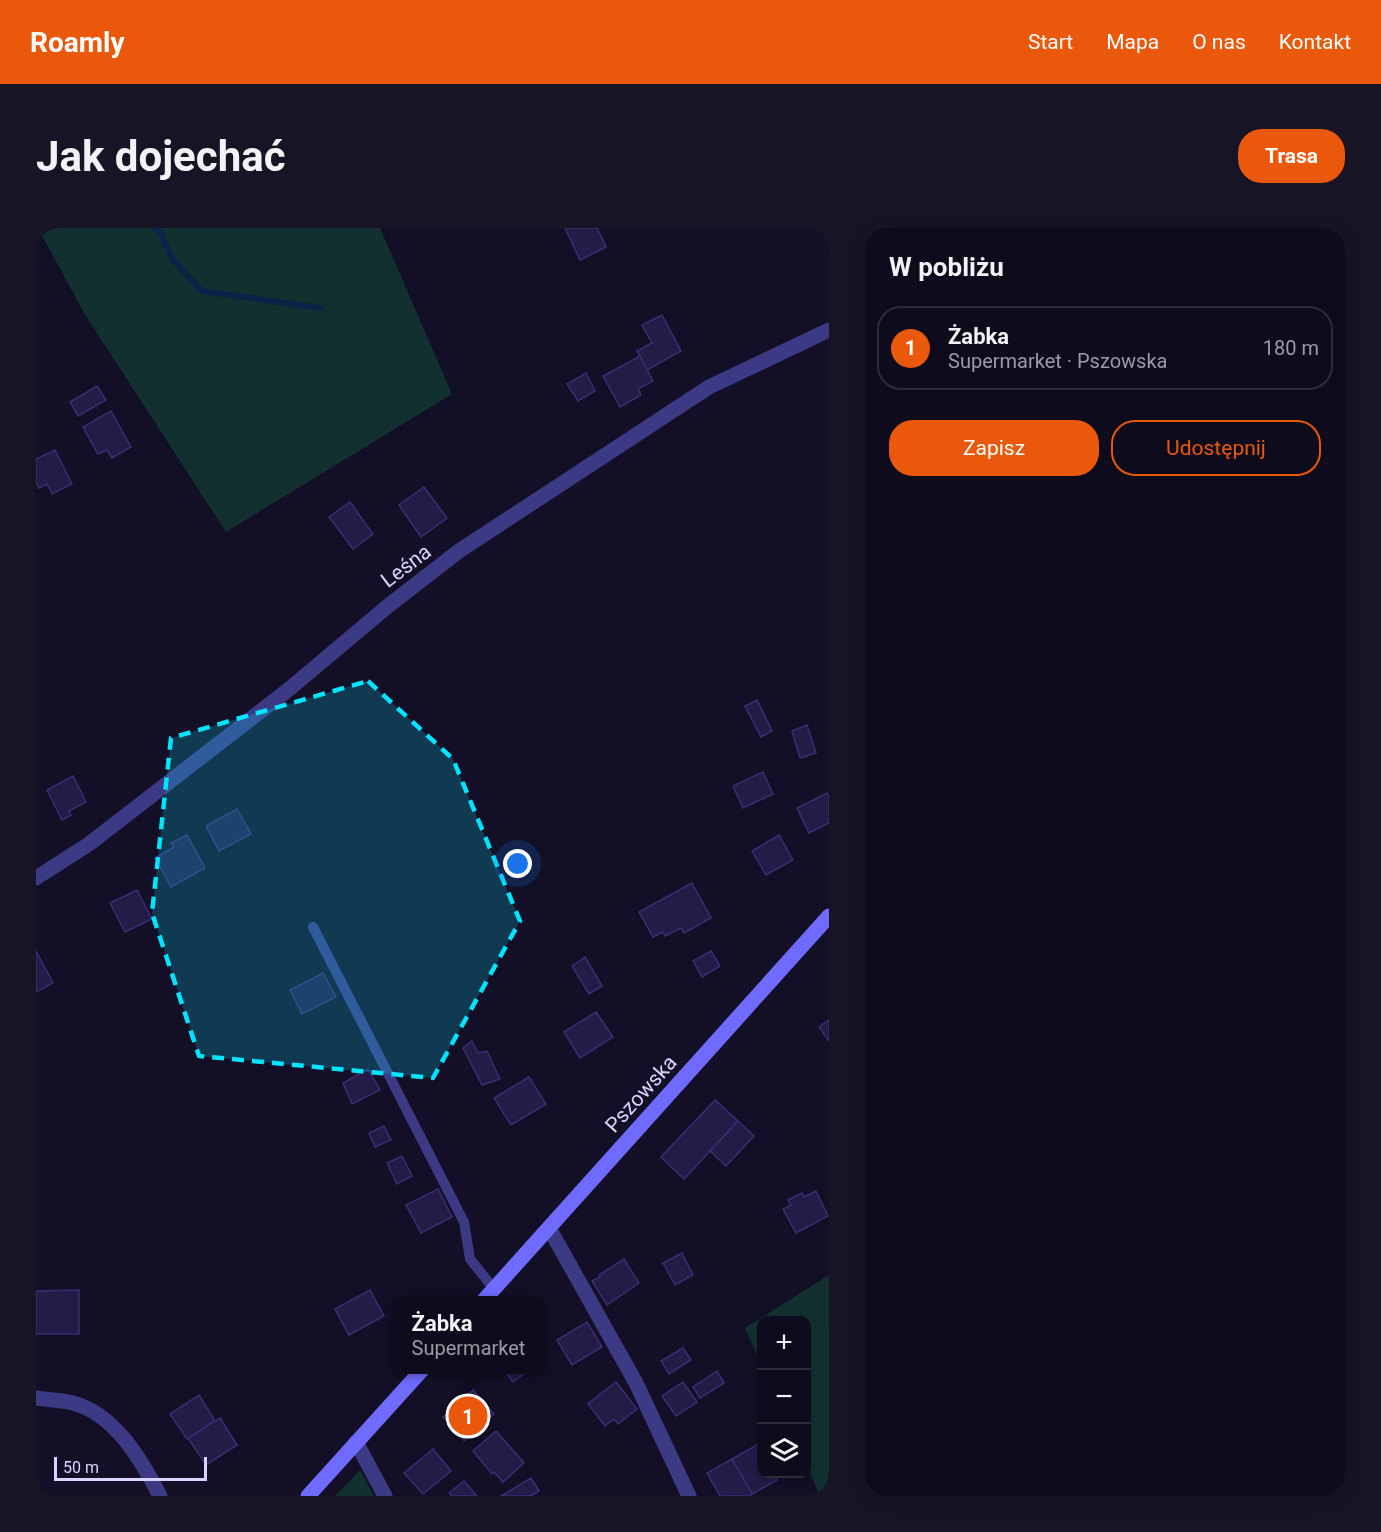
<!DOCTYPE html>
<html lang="pl">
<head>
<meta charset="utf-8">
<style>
  :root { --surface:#0e0b1c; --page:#171425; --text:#f1f3f6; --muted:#9b9ba3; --line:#2e2b3b; --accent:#ea580c }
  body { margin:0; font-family:Roboto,sans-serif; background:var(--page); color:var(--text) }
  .controls { position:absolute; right:18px; bottom:18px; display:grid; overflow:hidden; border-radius:12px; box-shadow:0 3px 15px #0003 }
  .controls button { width:54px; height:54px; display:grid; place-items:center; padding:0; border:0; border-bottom:2px solid var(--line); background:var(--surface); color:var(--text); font:30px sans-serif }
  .scale { position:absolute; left:18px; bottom:15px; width:153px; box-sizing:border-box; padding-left:6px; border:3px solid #d9d4ff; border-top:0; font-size:16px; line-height:21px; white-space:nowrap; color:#d9d4ff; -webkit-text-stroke:4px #130f26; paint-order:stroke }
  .you { position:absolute; left:482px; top:636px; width:21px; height:21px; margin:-15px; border:4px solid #fff; border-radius:50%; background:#1a73e8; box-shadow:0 0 0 9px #1a73e833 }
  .badge { display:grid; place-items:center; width:39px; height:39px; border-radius:50%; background:var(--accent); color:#fff; font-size:20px; font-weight:700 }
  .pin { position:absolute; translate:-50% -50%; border:3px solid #fff; box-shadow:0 2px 6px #0006 }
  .popup { position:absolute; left:356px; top:1068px; width:153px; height:78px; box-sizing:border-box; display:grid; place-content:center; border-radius:12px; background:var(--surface); filter:drop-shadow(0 2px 4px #0005); font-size:20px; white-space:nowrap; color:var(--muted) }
  .popup b { font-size:22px; color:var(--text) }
  .popup::after { content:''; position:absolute; left:50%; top:100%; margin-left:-12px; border:12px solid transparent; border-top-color:var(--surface) }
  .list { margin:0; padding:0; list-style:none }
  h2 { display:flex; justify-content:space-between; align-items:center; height:78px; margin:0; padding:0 24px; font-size:26px }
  h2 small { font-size:20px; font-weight:400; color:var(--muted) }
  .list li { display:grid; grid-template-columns:39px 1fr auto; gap:18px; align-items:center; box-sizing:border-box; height:84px; margin:0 12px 12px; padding:0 12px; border:2px solid var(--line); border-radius:24px }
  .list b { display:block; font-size:22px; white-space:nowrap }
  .list p { margin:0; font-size:20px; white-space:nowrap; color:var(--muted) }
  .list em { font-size:20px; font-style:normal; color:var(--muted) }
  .actions { display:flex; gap:12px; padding:18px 24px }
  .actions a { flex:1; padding:14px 0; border:2px solid var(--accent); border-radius:24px; text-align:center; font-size:21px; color:var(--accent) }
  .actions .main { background:var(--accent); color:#fff }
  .icon { flex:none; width:33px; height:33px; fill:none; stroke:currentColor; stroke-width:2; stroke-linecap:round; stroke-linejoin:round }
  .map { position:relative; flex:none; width:793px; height:1268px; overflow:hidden; border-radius:24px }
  header { display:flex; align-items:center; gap:36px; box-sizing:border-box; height:84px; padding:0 30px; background:var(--accent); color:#fff }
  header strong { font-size:28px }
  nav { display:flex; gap:33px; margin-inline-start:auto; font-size:21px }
  .intro { display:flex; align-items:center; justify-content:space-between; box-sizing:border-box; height:144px; padding:0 36px }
  h1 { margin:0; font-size:42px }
  .button { padding:15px 27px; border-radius:24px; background:var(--accent); color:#fff; font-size:21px; font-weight:700 }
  main { display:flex; gap:36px; padding:0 36px }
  aside { flex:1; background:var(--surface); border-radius:24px; box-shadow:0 3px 15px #0003 }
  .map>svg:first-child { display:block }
  .green { fill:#12302f }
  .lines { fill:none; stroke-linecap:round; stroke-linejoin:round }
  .stream { stroke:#0c2248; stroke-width:6 }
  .building { fill:#241b47; stroke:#3b2d73; stroke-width:1.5 }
  .service { stroke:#3d3a85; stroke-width:10 }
  .minor { stroke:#3d3a85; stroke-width:15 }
  .tertiary { stroke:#3d3a85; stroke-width:15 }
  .secondary { stroke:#6f6bff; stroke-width:15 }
  .marked { fill:#00e5ff; fill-opacity:0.2; stroke:#00e5ff; stroke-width:4.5; stroke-dasharray:12 8; stroke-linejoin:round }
  .labels { text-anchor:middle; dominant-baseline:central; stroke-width:6; stroke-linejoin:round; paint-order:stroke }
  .street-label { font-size:21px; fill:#d9d4ff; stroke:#130f26 }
</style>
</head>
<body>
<header>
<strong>Roamly</strong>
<nav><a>Start</a><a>Mapa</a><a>O nas</a><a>Kontakt</a></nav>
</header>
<div class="intro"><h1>Jak dojechać</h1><a class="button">Trasa</a></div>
<main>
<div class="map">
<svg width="793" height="1268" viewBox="0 0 793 1268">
  <rect width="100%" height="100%" fill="#130f26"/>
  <g class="green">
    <polygon points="2,0 344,0 416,166 190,304 48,85"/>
    <polygon points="793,1047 793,1268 784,1268 771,1237 770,1092 726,1092 725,1136 709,1100"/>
    <polygon points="324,1242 338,1268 299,1268"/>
  </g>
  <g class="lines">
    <polyline class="stream" points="119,0 124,4 138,33 166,63 285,80"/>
  </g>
  <g class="building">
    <polygon points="529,0 561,0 570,19 544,32"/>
    <polygon points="626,87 645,123 611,142 601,123 616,115 606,97"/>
    <polygon points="604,128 617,153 602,161 605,167 584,179 567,148"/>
    <polygon points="550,145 559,163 542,173 531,156"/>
    <polygon points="61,158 70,172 42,188 34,174"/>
    <polygon points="75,183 95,219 76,230 71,222 62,226 47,199"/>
    <polygon points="19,222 36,256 16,266 11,256 3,260 0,254 0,231"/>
    <polygon points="388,259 411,290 385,309 363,277"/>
    <polygon points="314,274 337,306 317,321 293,289"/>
    <polygon points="721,472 736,503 725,509 709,478"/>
    <polygon points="771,497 780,525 764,530 756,503"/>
    <polygon points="727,544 737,566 707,580 697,558"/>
    <polygon points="37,548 50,574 33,583 35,587 26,592 11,562"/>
    <polygon points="791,565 793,568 793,595 773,605 761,580"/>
    <polygon points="201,581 215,606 183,623 170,598"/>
    <polygon points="151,607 169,640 135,659 119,630 138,619 135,615"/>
    <polygon points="743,607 757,632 730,647 716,623"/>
    <polygon points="656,655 675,690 648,705 645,700 629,708 627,704 617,709 603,684"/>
    <polygon points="101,662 116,691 89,704 74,675"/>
    <polygon points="0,723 17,755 0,764"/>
    <polygon points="675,723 684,738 666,749 657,733"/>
    <polygon points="549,729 566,758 553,766 536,738"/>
    <polygon points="287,745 300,769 266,786 254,762"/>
    <polygon points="560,784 577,809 544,830 528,804"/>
    <polygon points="793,792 793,813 783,799"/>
    <polygon points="436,813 442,825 451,823 464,851 446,857 427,820"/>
    <polygon points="332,841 344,862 316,876 307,855"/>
    <polygon points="493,849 510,876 475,897 458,870"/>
    <polygon points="679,872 702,893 648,951 625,929"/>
    <polygon points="702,893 718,908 690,938 674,923"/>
    <polygon points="348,898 355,912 339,919 333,905"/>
    <polygon points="366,928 376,948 361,956 351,935"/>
    <polygon points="402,961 416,989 385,1005 370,977"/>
    <polygon points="780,963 792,988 760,1005 747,981 755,977 752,972 766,965 768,969"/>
    <polygon points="646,1025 657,1047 639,1057 627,1035"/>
    <polygon points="588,1031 603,1055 571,1077 556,1053 564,1049 563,1047"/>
    <polygon points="43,1062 43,1106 0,1106 0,1063"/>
    <polygon points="334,1062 348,1088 313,1107 299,1081"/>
    <polygon points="551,1094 566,1119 536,1137 521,1112"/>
    <polygon points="647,1120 655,1132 633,1146 625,1133"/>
    <polygon points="474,1142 486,1142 489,1145 477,1154 470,1144"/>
    <polygon points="681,1143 688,1155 664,1170 657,1159"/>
    <polygon points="580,1154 601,1181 582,1196 578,1191 569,1198 552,1176"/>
    <polygon points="647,1154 661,1174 640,1188 626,1168"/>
    <polygon points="437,1162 458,1186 428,1213 407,1189"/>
    <polygon points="163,1167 179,1193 151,1211 134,1186"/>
    <polygon points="184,1190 201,1217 170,1237 152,1210"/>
    <polygon points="460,1203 488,1235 467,1254 458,1244 456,1246 437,1223"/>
    <polygon points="721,1217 726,1225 726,1246 737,1246 741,1252 716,1266 696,1231"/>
    <polygon points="397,1221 415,1243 387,1266 368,1245"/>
    <polygon points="696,1231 716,1266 713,1268 684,1268 671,1245"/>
    <polygon points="495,1250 503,1263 495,1268 465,1268"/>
    <polygon points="428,1253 441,1268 416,1268 413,1265"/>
  </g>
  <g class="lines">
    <polyline class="service" points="277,699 428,994 434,1031 458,1061"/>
    <g class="minor">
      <polyline points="0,650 53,616 252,462 352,378 423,323 673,159 793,102"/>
      <polyline points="513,1000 600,1155 653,1268"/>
      <polyline points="320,1214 349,1268"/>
    </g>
    <path class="tertiary" d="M0,1170C12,1172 25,1172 37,1175C79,1186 106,1233 124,1268"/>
    <g class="secondary">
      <polyline points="448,1072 793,688"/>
      <polyline points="272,1268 386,1142"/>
    </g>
  </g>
  <path class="marked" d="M332,453L417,531L484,693L397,850L163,828L116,685L135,510Z"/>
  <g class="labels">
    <g class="street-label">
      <text transform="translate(370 338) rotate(-37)">Leśna</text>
      <text transform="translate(605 866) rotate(-48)">Pszowska</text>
    </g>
  </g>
</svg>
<div class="controls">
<button>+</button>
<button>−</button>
<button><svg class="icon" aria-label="layers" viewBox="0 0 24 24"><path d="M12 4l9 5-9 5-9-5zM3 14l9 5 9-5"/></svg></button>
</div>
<div class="scale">50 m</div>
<div class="you"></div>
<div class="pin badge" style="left:432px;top:1188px">1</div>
<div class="popup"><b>Żabka</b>Supermarket</div>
</div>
<aside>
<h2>W pobliżu<small></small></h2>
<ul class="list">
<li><span class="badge">1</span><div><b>Żabka</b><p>Supermarket · Pszowska</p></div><em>180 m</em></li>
</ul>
<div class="actions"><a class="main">Zapisz</a><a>Udostępnij</a></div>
</aside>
</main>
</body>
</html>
